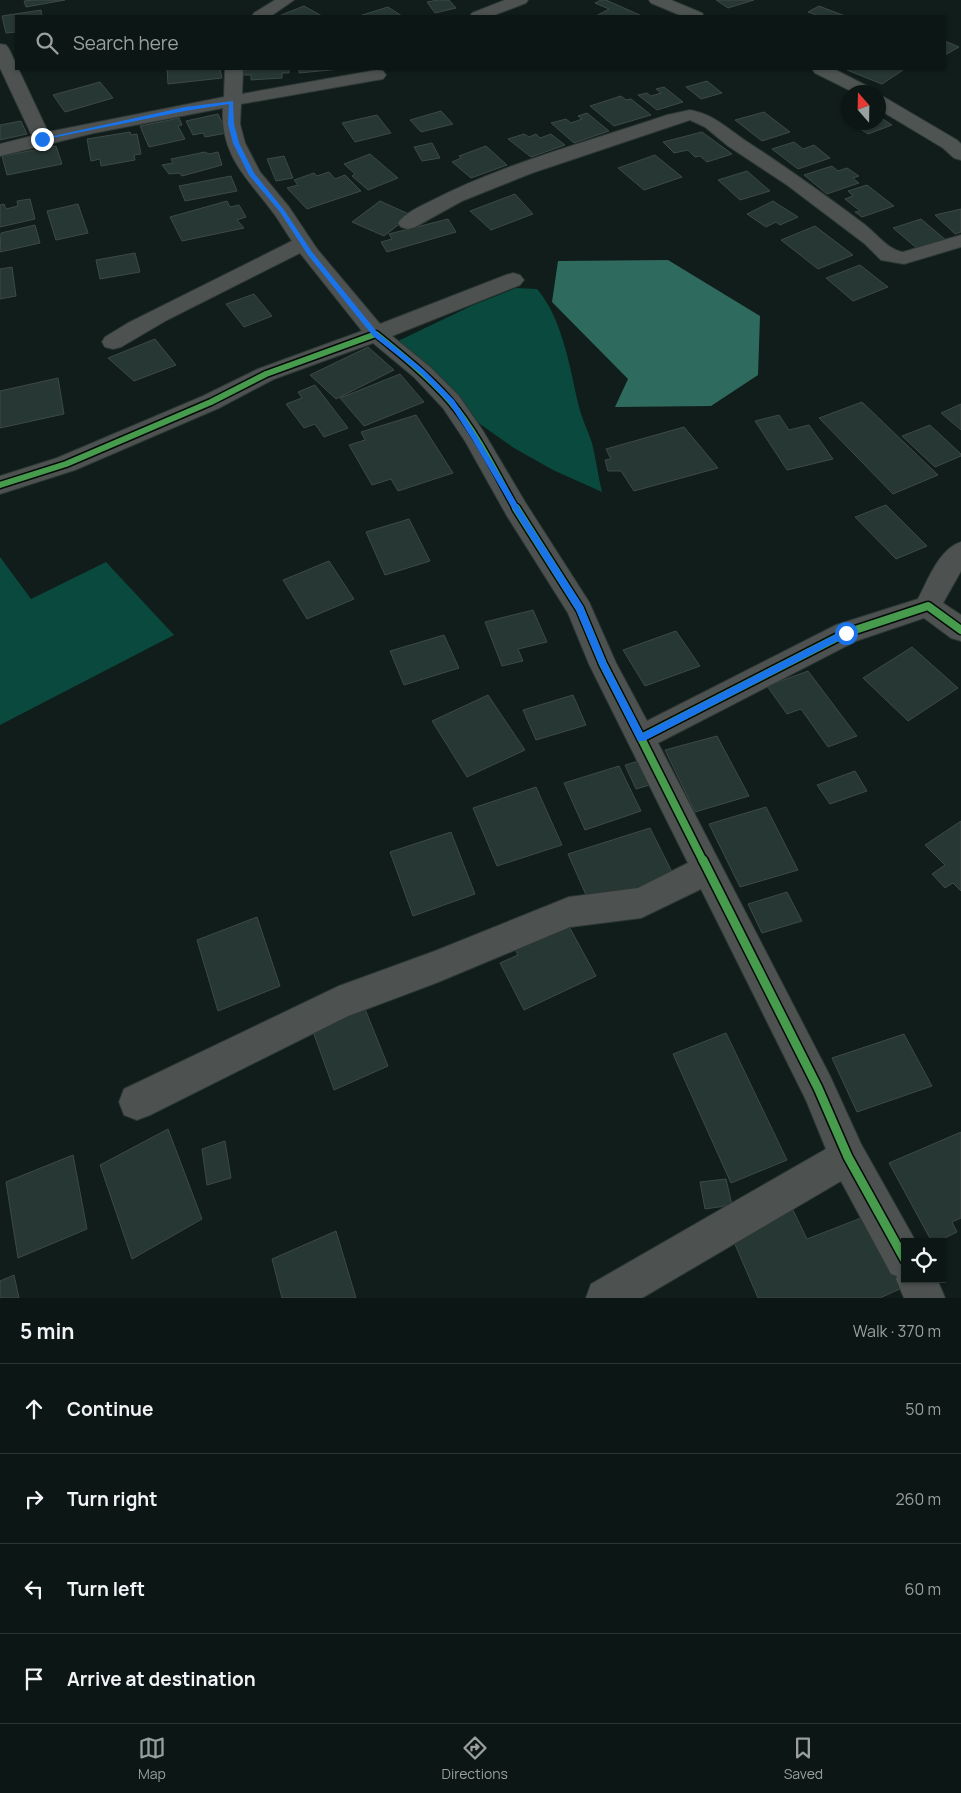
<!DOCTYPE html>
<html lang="en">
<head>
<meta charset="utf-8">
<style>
  :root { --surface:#0c1614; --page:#1a2322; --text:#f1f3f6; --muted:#9a9fa0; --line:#2c3534; --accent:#93a09d }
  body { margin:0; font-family:Manrope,sans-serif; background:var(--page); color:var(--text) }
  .controls { position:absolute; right:15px; bottom:15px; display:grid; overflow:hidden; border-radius:0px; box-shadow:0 1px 4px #0004 }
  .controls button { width:45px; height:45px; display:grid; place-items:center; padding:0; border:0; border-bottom:1px solid var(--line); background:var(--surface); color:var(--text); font:25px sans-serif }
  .compass { position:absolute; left:841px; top:85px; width:45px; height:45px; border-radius:50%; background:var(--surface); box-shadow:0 1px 4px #0004; rotate:340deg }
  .stop { position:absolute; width:15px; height:15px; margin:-11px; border:4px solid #1a73e8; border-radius:50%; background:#fff }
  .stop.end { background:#1a73e8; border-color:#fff; box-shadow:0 1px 5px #0008 }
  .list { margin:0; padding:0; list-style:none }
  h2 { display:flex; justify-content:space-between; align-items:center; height:65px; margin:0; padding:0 20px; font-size:21px }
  h2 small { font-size:16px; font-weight:400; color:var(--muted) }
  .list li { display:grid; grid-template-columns:32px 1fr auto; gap:15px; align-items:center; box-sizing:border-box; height:90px; padding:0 20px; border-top:1px solid var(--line) }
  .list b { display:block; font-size:19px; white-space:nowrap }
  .list em { font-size:16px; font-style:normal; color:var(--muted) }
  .icon { flex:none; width:28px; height:28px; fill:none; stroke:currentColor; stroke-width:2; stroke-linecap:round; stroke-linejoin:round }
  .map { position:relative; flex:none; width:961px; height:1298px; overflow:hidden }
  .search { position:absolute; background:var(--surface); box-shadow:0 1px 4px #0004; left:15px; right:15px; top:15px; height:55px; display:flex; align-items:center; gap:12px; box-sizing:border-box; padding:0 18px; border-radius:0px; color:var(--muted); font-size:19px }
  .sheet { height:425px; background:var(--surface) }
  nav { display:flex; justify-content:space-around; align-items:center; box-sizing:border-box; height:70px; border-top:1px solid var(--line); background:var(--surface); font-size:14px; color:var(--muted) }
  nav a { display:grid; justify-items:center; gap:2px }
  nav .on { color:var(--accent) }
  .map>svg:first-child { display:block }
  .green { fill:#0a493e }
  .water { fill:#2f6a5e }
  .building { fill:#273734; stroke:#3e4946 }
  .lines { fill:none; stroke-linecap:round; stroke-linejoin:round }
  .minor-casing { stroke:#2d3835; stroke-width:2 }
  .secondary-casing { stroke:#2d3835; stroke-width:2 }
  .minor { fill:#4d5250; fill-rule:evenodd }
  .secondary { fill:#4d5452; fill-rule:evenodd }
  .cycleway-far2-casing { stroke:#030a08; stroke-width:9 }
  .cycleway-far1-casing { stroke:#030a08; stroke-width:11 }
  .cycleway-casing { stroke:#030a08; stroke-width:12 }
  .cycleway-far2 { stroke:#469c4c; stroke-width:6 }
  .cycleway-far1 { stroke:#469c4c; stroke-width:8 }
  .cycleway { stroke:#469c4c; stroke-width:9 }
  .route { fill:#1a73e8 }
</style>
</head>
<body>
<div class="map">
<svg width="961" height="1298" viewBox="0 0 961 1298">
  <rect width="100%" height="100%" fill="#101d1a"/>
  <g class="green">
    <path d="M516,288L537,289C563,319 570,369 579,407C582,419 588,431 592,443C596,459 598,476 602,492L553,470L514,448L480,424L426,378L398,341L471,306Z"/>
    <polygon points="0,557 31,599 106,562 174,635 0,725"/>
  </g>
  <polygon class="water" points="668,260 760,316 758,375 711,406 615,407 628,379 552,302 558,261"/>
  <g class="building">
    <polygon points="33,0 65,0 26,7 24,1"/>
    <polygon points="438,0 449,0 456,8 435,13 427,2"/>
    <polygon points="601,0 606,0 642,16 596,16 609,9 595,3"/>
    <polygon points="716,0 754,0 728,8"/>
    <polygon points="304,6 322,16 279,16"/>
    <polygon points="819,6 845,16 819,16 808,12"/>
    <polygon points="388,7 402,16 359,16"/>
    <polygon points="41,10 42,16 16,16 16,32 6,33 2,16"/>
    <polygon points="945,41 959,47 945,55"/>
    <polygon points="167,69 220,69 222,78 168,84"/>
    <polygon points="242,69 289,69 289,73 282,73 282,78 251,80 251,75 242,75"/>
    <polygon points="299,69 341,69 299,73"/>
    <polygon points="849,69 901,69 903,70 882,84 847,70"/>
    <polygon points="707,81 722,93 701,99 686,87"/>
    <polygon points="100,82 113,98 65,112 53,95"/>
    <polygon points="664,87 683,102 657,110 638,95 647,93 651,96 661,93 656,89"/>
    <polygon points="621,96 626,100 631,99 651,115 614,126 590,106"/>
    <polygon points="441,111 453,124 421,132 410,120"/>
    <polygon points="764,112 790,132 762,141 735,120"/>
    <polygon points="587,113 609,131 574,143 551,123 566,119 571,123 582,119 578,116"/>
    <polygon points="218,114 227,133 205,137 203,133 193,135 186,121"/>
    <polygon points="377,115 391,133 355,142 342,123"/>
    <polygon points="878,116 892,125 868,134 850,122 878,122"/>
    <polygon points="179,118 182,125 178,126 185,139 149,147 140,126"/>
    <polygon points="21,121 27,134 0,140 0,125"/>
    <polygon points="130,132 131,135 137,134 141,154 134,155 135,160 101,166 100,159 91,161 87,139"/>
    <polygon points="702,132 732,154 707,162 700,156 695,157 688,150 674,153 663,142"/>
    <polygon points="524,134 529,137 536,134 540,138 551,134 565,145 531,157 508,139"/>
    <polygon points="794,142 803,149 814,145 830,158 798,169 772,149"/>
    <polygon points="432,143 440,158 422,161 414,147"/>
    <polygon points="56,146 62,164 7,175 2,156"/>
    <polygon points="486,146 507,165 471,178 452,162 461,158 459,156"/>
    <polygon points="205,152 209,154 218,152 222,165 182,176 179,173 169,174 162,165 173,163 171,159"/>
    <polygon points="370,154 398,178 368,190 352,176 355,174 344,164"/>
    <polygon points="655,155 682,177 644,190 618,168"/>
    <polygon points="284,156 293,178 276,181 267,159"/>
    <polygon points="832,166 838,171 847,168 859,176 853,178 859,183 827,194 804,175"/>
    <polygon points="747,171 770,191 740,200 718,180"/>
    <polygon points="329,172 335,179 345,175 361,191 307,209 287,188 298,185 294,180 314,173 317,176"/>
    <polygon points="231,176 237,191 185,201 179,186"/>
    <polygon points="867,185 894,206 862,217 855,212 860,211 845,199 853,196 848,191"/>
    <polygon points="515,194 533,214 491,230 470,211"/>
    <polygon points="30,199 35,219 0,227 0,205 4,204 6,209 18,206 17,201"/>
    <polygon points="227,201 230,207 239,205 246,217 237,220 244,228 182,241 170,217"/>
    <polygon points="380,201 411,215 384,236 352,222"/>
    <polygon points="773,201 798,217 780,225 776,222 766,227 747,214"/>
    <polygon points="78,204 88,233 56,240 47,211"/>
    <polygon points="961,209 961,232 955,234 935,215"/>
    <polygon points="448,219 456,232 387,252 381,242 392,239 389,234"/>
    <polygon points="921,219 947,241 919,250 893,228"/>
    <polygon points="35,225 40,243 0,252 1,233"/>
    <polygon points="815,226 853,255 818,269 781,240"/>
    <polygon points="135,253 140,272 100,279 96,260"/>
    <polygon points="860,265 888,287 853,301 826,278"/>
    <polygon points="12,267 16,296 0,299 0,269"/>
    <polygon points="254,294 272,316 244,327 226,304"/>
    <polygon points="155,339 176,365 134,381 108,358"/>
    <polygon points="368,347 394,370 336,399 310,375"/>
    <polygon points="400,374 424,402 364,426 340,398"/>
    <polygon points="58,378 64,414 0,428 0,391"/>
    <polygon points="315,385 348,428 324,437 315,424 304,428 286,404 302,398 298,392"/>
    <polygon points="862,402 938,475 893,494 819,418"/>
    <polygon points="961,404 961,430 941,413"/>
    <polygon points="416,415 453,473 398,491 391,479 372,485 349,445 365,440 361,432"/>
    <polygon points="779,415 789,430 809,425 833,459 787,470 755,421"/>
    <polygon points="930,425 961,454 961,456 935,467 902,436"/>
    <polygon points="684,427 718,468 634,491 621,471 608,471 605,460 611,459 606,449"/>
    <polygon points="886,505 927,546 896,559 855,517"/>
    <polygon points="409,519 430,561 385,575 366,532"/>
    <polygon points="329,561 354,599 307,619 283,580"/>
    <polygon points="533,610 547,642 518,649 523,661 502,666 485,622"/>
    <polygon points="676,631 700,666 645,686 623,650"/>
    <polygon points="444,635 459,668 404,685 390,651"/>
    <polygon points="912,647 958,688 908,721 863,678"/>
    <polygon points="808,671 857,736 828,747 801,709 787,714 767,686"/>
    <polygon points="488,695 525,750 467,777 432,721"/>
    <polygon points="573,695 586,725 536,740 523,710"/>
    <polygon points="717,736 749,796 695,812 665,750"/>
    <polygon points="642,760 653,784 636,789 625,765"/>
    <polygon points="619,766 641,811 585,830 564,783"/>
    <polygon points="855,771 867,791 830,804 817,785"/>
    <polygon points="536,787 562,845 497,866 473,808"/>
    <polygon points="766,807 798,870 740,887 709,824"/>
    <polygon points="961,821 961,891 953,883 945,888 932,874 945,865 925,845"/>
    <polygon points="650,828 674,876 590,904 568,854"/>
    <polygon points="451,832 475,894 413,916 390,852"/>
    <polygon points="787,892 802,921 762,933 748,904"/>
    <polygon points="257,917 280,986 218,1011 197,940"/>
    <polygon points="565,919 596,976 524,1010 500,963 518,955 512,944"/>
    <polygon points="363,1004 388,1066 334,1090 311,1026"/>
    <polygon points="726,1033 787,1160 731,1183 673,1054"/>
    <polygon points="904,1034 932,1086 857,1112 832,1058"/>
    <polygon points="168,1129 202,1219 132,1259 100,1165"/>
    <polygon points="961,1132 961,1218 952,1222 957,1232 937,1242 932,1242 889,1163"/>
    <polygon points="225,1141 231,1178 207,1185 202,1149"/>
    <polygon points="73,1155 87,1229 18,1258 6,1182"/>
    <polygon points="726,1179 732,1205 705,1209 700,1182"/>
    <polygon points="793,1210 807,1239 866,1216 902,1288 880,1298 758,1298 731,1235"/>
    <polygon points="336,1231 356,1298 282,1298 272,1259"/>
    <polygon points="14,1275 19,1298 0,1298 0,1281"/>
  </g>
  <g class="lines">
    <g class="minor-casing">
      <g id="minor">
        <polygon points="275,0 294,0 271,16 252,16 254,13"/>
        <polygon points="505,0 528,0 526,3 492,16 470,16 472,13"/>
        <path d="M0,44L6,45L9,49L48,132L224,97L225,69H243L242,94L377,70L383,71L386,75L383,79L377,80L241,104L240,124L245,143L260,172L289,207L317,249L380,324L506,275L513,273L520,275L524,280L520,285L392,336L430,367L459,396L483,431L525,502L589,602L616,663L647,721L836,625L918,599C928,580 939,549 961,542V571L943,603L961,615V641L951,638L924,618L856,641L658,743L830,1076L861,1144L916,1242H905V1279H937L945,1298H904L896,1279L897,1276L891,1274L841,1181L642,1298H586L591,1284L826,1149L806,1100L701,889L641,918L570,927L436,983L348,1016L150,1115L137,1120L124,1115L119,1102L124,1089L339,986L435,951L569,897L638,888L688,863L589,664L568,613L507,516L465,441L443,408L414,377L373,343L274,379L219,408L75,470L0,494V476L57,458L203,396L258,369L362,331L300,253L167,320L121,347L113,349L105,347L102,342L105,337L128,323L292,241C286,232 281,224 275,215C249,179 220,157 223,108L94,133L0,156V144L32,136L0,68Z"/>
        <path d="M690,110C715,115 725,127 746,141C786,167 825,195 864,224C876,233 888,250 903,252L961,235V247L904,264L881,260L865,244L787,185L728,146L705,127L690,120L532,173L462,201L415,227L408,229L401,227L398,223C405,213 419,207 429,202C504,163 588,142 667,115Z"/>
      </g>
    </g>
    <g class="secondary-casing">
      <g id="secondary">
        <polygon points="649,0 671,0 702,13 704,16 682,16 651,3"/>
        <polygon points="812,69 834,69 871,88 874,92 853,92 815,73"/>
        <polygon points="878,96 884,97 957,140 961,144 961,160 954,158 943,148 878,109"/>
      </g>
    </g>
    <use href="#minor" class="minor"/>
    <use href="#secondary" class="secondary"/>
    <g class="cycleway-far2-casing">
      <path id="cycleway-far2" d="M0,485L66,464L211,402L266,374L376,334C402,355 428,376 450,401C477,433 496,473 516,509"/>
    </g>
    <g class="cycleway-far1-casing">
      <g id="cycleway-far1">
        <polyline points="516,508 580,609 603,664 641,738"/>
        <polyline points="703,861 641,738 846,633 928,606 961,630"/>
      </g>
    </g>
    <g class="cycleway-casing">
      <polyline id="cycleway" points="703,860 818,1088 848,1157 905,1260"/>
    </g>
    <use href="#cycleway-far2" class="cycleway-far2"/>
    <use href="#cycleway-far1" class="cycleway-far1"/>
    <use href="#cycleway" class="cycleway"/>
  </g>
  <polygon class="route" points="233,101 234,124 239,143 254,173 284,210 312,252 378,333 424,370 454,400 477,436 519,507 583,606 607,664 643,733 844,630 849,630 849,635 644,741 638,741 599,664 576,610 514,511 472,439 449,403 420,373 373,336 308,255 280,212 249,175 233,143 228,124 229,104 185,111 42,140 40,139 185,107"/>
</svg>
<div class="controls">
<button><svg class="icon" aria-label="locate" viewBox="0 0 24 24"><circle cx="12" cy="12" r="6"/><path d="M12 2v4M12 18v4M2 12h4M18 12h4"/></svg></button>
</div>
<svg class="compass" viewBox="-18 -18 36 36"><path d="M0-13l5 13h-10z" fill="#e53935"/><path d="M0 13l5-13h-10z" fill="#9a9fa0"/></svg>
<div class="stop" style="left:846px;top:633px"></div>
<div class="stop end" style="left:42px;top:139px"></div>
<div class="search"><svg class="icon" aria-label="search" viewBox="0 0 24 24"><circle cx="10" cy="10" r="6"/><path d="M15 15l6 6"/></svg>Search here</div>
</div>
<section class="sheet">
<h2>5 min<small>Walk · 370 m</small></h2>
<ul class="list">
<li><svg class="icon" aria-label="ahead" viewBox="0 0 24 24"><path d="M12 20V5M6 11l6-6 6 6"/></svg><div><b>Continue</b></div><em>50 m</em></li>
<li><svg class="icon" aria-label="right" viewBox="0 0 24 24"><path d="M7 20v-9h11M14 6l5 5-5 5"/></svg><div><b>Turn right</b></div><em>260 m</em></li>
<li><svg class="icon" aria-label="left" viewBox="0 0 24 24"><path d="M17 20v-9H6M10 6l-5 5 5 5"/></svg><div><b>Turn left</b></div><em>60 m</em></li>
<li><svg class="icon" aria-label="arrive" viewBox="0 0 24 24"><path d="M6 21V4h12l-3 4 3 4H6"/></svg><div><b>Arrive at destination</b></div></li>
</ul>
</section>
<nav>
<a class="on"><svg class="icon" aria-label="map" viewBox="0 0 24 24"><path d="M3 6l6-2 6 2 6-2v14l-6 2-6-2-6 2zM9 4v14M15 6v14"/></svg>Map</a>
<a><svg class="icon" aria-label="directions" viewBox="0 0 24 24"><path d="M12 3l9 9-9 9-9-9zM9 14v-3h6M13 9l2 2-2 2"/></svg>Directions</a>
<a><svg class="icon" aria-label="saved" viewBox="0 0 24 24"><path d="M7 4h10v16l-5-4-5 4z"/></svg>Saved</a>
</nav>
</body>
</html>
